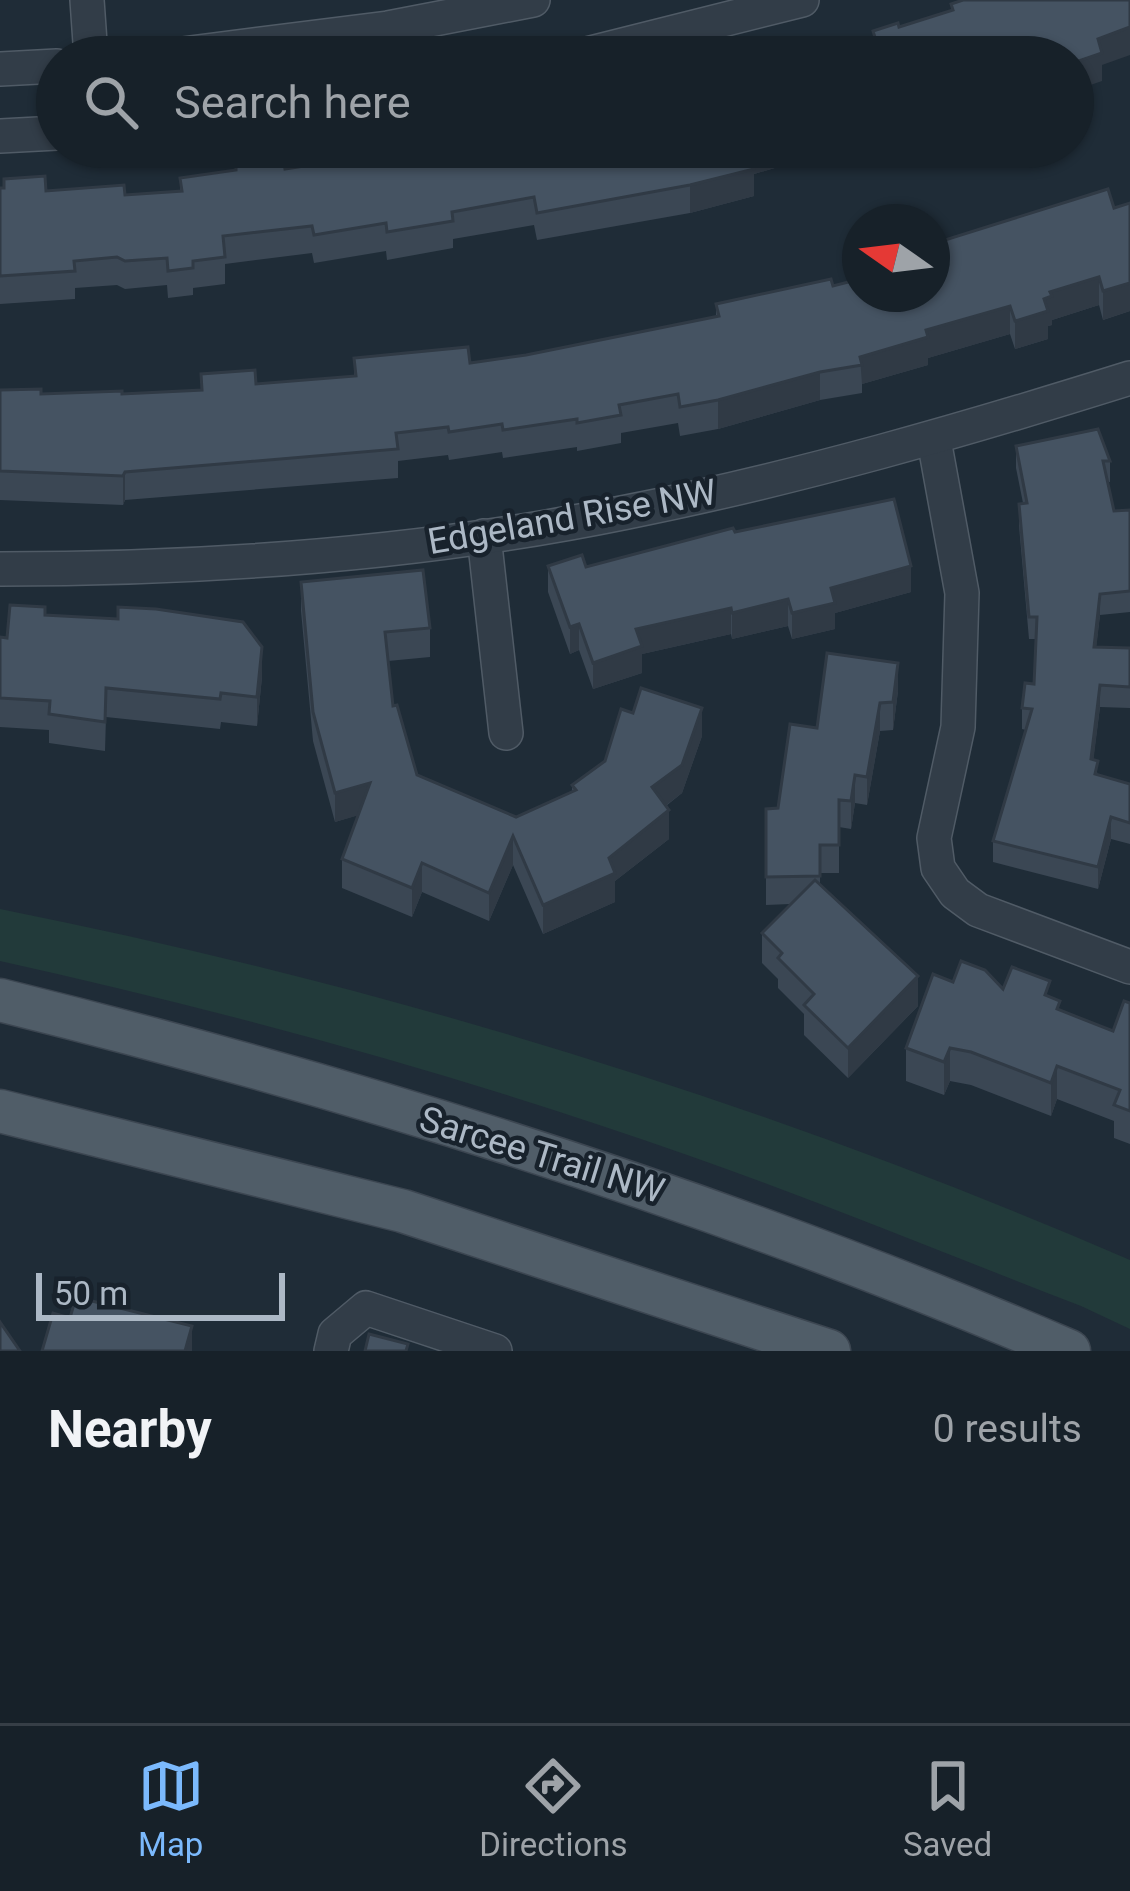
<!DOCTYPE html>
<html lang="en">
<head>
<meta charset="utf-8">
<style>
  :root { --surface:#172129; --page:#242e35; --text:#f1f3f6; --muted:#9ea3a8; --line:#363e46; --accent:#7bb9fc }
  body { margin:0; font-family:Roboto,sans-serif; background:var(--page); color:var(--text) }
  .compass { position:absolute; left:842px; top:204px; width:108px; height:108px; border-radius:50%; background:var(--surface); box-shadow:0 3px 9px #0004; rotate:284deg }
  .scale { position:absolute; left:36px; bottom:30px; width:249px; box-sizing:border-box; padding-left:12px; border:6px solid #acb8c5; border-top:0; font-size:33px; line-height:42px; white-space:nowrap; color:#acb8c5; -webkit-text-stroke:9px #18222c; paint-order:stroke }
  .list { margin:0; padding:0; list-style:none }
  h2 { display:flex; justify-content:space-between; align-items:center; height:156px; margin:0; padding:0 48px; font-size:51px }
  h2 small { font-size:39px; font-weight:400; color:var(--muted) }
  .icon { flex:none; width:66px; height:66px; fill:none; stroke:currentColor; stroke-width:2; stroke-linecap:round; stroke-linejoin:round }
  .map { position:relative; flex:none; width:1130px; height:1351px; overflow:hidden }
  .search { position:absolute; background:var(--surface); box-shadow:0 3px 9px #0004; left:36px; right:36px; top:36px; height:132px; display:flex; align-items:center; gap:30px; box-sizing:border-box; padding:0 42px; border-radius:66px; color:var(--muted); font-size:45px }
  .sheet { height:372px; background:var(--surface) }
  nav { display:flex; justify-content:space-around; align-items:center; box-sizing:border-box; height:168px; border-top:3px solid var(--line); background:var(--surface); font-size:33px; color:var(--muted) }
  nav a { display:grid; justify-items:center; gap:6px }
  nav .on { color:var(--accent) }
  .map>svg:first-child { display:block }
  .green { fill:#223a3a }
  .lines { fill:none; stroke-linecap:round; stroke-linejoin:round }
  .minor-casing { stroke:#505b66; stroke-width:36 }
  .major-casing { stroke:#3c4651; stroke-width:45 }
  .minor { stroke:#323d48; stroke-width:33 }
  .major { stroke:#505d68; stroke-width:42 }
  .wall { fill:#3b4754 }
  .shaded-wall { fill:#303a45 }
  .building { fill:#455362; stroke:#303a45; stroke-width:3 }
  .labels { text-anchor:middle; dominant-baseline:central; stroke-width:9; stroke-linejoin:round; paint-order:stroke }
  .street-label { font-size:36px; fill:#acb8c5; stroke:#18222c }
</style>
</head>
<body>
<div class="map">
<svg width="1130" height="1351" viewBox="0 0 1130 1351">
  <rect width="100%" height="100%" fill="#1f2c37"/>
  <path class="green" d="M0,909C387,986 768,1103 1130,1260V1329L1081,1306C951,1256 822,1202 690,1156C464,1076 234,1013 0,961Z"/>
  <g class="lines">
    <g class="minor-casing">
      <g id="minor">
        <polyline points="87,0 91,57"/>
        <polyline points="159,57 388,28 533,0"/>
        <polyline points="575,57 802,0"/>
        <polyline points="0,69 57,66"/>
        <polyline points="0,136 57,133"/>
        <polyline points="934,440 962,593 958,727 934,838 938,868 955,893 978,910 1130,967"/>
        <polyline points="484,536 506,733"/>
        <path d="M0,569C209,569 422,554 627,512C798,478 964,430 1130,378"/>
        <polyline points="331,1351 335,1334 366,1308 495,1351"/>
      </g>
    </g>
    <g class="major-casing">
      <g id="major">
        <path d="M0,1000C365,1090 724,1203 1069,1351"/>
        <polyline points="0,1111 403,1211 829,1351"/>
      </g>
    </g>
    <use href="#minor" class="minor"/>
    <use href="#major" class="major"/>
  </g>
  <g class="wall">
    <polygon points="402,147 846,147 754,174 754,196 690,213 537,240 534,225 453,239 453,248 387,260 386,251 314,263 312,253 225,264 225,284 193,288 193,295 168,298 167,285 125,289 117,285 75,288 75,299 0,304 0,188 125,195 180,191 180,178 285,169 402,150"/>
    <polygon points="847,147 892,147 892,155 856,166"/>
    <polygon points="1130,203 1130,311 1103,320 1099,305 1052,320 1052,325 1048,326 1048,339 1015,349 1010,334 928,358 928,365 862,384 862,393 820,400 718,429 680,436 678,423 621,433 621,443 577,451 577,447 503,458 502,452 449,460 448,455 398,461 398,478 125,500 123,505 0,500 0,390 41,394 122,394 201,391 201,374 256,384 354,376 354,358 470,363 526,355 716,317 716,304 833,286"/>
    <polygon points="1016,446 1110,461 1110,482 1107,482 1114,511 1130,510 1130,612 1100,615 1096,647 1130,648 1130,708 1100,707 1093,760 1098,775 1130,784 1130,844 1111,839 1098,889 993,862 993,841 1026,730 1022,729 1022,708 1034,684 1036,639 1029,639 1019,526 1019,504 1023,503 1016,468"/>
    <polygon points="735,532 911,592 835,613 835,629 792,639 788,626 732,639 731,634 642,654 642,673 593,689 579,650 570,654 548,592 548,566 586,567"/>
    <polygon points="301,582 430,628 430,657 388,661 393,706 417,775 516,817 572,791 572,785 702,736 682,793 666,806 669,839 615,881 615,902 543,934 513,865 489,921 422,892 412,917 342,888 342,859 358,815 335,822 313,741 301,611"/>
    <polygon points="45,615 262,677 257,726 221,722 220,729 106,717 105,751 49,743 49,730 0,727 0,637 7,638"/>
    <polygon points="898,691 893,730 880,731 867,805 855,803 851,829 839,827 839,873 820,873 820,885 918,1006 848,1078 804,1035 804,1014 778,988 778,979 762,963 762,933 790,904 766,905 766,809 778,808 817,728"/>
    <polygon points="953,982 1050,997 1060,1011 1113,1031 1130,1003 1130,1144 1114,1138 1114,1121 1057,1099 1051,1116 971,1085 950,1081 944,1095 906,1081 906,1048"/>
  </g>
  <g class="shaded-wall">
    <polygon points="1130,27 1130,55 1102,65 1102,81 1073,91 1073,63 1098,39"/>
    <polygon points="1043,49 1043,57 1017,57"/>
    <polygon points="751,147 846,147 754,174 754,196 690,213 690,185"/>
    <polygon points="856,147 892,147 892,155 856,166"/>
    <polygon points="1099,277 1099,305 1052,320 1052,325 1048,326 1048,339 1015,349 1015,321 1050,292"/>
    <polygon points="1130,283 1130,311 1103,320 1103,291"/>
    <polygon points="1010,306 1010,334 928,358 928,365 862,384 860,357 926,330"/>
    <polygon points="820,372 820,400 718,429 718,400"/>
    <polygon points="125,472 125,500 123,505 123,476"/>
    <polygon points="911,566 911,592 835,613 835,629 792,639 792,613 831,588"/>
    <polygon points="1100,594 1100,615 1094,668 1094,647"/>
    <polygon points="788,599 788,626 732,639 732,613"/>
    <polygon points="731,608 731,634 642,654 642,673 593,689 593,663 636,629"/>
    <polygon points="579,624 579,650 570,654 570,627"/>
    <polygon points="262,647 262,677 257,726 257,697"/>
    <polygon points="898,663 898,691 893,730 893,702"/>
    <polygon points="1100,685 1100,707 1091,780 1091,759"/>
    <polygon points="880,703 880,731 867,805 867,777"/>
    <polygon points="702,708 702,736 682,793 652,816 652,787"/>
    <polygon points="855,775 855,803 851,829 851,801"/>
    <polygon points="370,783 370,812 335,822 335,793"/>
    <polygon points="669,810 669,839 615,881 615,902 543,934 543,905 609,858"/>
    <polygon points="1111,817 1111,839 1098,889 1098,867"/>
    <polygon points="513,836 513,865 489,921 489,893"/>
    <polygon points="422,863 422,892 412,917 412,888"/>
    <polygon points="918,976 918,1006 848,1078 848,1048"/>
    <polygon points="950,1048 950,1081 944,1095 944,1062"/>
    <polygon points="1057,1066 1057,1099 1051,1116 1051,1083"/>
    <polygon points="192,1326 192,1351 185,1351"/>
  </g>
  <g class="building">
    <polygon points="963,0 1130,0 1130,27 1098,39 1102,53 1073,63 1073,57 1046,57 1043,49 1017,57 835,57 877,44 873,31 898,23 899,27 953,10 951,4"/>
    <polygon points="403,147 751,147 748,148 754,169 690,185 537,213 534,197 452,212 453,221 387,232 386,223 314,235 312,226 223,236 225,257 193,261 193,268 168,271 167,258 125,261 117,257 74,261 75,271 0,276 0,188 4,188 4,179 45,176 46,191 124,185 125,195 182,191 180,178 236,170 236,163 283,158 285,169 404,150"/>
    <polygon points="1108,189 1114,208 1130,203 1130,283 1103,291 1099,277 1050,292 1052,296 1044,299 1048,311 1015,321 1010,306 926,330 928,337 860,357 862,365 820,372 718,400 680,407 678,394 619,405 621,415 577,423 577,419 503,430 502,424 449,432 448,427 396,433 398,449 125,472 123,476 0,471 0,390 41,389 41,394 122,391 122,394 202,390 201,374 255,370 256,384 356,376 354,358 468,347 470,363 526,355 719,316 716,304 831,279 833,286 860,279 860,294 932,294 932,244"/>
    <polygon points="1098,429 1110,461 1103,461 1114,511 1130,510 1130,591 1100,594 1094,647 1130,648 1130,687 1100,685 1091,759 1098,761 1095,774 1130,784 1130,823 1111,817 1098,867 993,841 1032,709 1022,708 1025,683 1034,684 1037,617 1029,617 1019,504 1027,503 1016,446"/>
    <polygon points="894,499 911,566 831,588 835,603 792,613 788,599 732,613 731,608 636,629 642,646 593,663 579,624 570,627 548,566 582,555 586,567 733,528 735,532"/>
    <polygon points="423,570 430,628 385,632 393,706 397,705 417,775 516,817 576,790 572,785 605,761 621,709 633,713 641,688 702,708 682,765 652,787 669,810 609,858 615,873 543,905 513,836 489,893 422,863 412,888 342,859 370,783 335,793 313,712 301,582"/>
    <polygon points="10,605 45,607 45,615 118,619 118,607 156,609 243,622 262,647 257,697 221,693 220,699 106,688 105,722 49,714 50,701 0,698 0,637 7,638"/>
    <polygon points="827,653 898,663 893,702 880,703 867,777 855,775 851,801 839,800 839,845 820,845 820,876 766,877 766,809 778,808 790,724 817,728"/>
    <polygon points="815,880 918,976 848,1048 804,1005 814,994 778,958 782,953 762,933"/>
    <polygon points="961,961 985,970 1003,989 1012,967 1050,981 1045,995 1060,1001 1057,1009 1113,1031 1124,1001 1130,1003 1130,1111 1114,1105 1120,1090 1057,1066 1051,1083 971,1052 950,1048 944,1062 906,1048 933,974 953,982"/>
    <polygon points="76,1297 192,1326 185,1351 42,1351 53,1313 70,1318"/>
    <polygon points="0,1322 20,1351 0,1351"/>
    <polygon points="369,1334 408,1344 406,1351 365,1351"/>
  </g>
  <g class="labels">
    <g class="street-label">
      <text transform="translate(572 517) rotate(-10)">Edgeland Rise NW</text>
      <text transform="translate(542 1155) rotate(17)">Sarcee Trail NW</text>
    </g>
  </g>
</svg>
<svg class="compass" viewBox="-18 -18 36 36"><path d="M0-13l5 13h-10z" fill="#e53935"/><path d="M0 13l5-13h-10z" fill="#9ea3a8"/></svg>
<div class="scale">50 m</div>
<div class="search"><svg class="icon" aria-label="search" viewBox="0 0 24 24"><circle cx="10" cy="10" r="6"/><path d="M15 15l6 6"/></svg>Search here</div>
</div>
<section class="sheet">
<h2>Nearby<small>0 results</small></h2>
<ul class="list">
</ul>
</section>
<nav>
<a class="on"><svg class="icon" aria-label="map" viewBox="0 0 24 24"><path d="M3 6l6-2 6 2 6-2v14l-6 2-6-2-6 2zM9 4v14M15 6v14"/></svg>Map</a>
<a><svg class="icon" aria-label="directions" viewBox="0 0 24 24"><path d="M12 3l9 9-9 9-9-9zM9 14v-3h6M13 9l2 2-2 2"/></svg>Directions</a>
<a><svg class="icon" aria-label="saved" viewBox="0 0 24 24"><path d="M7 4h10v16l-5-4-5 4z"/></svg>Saved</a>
</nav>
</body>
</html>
